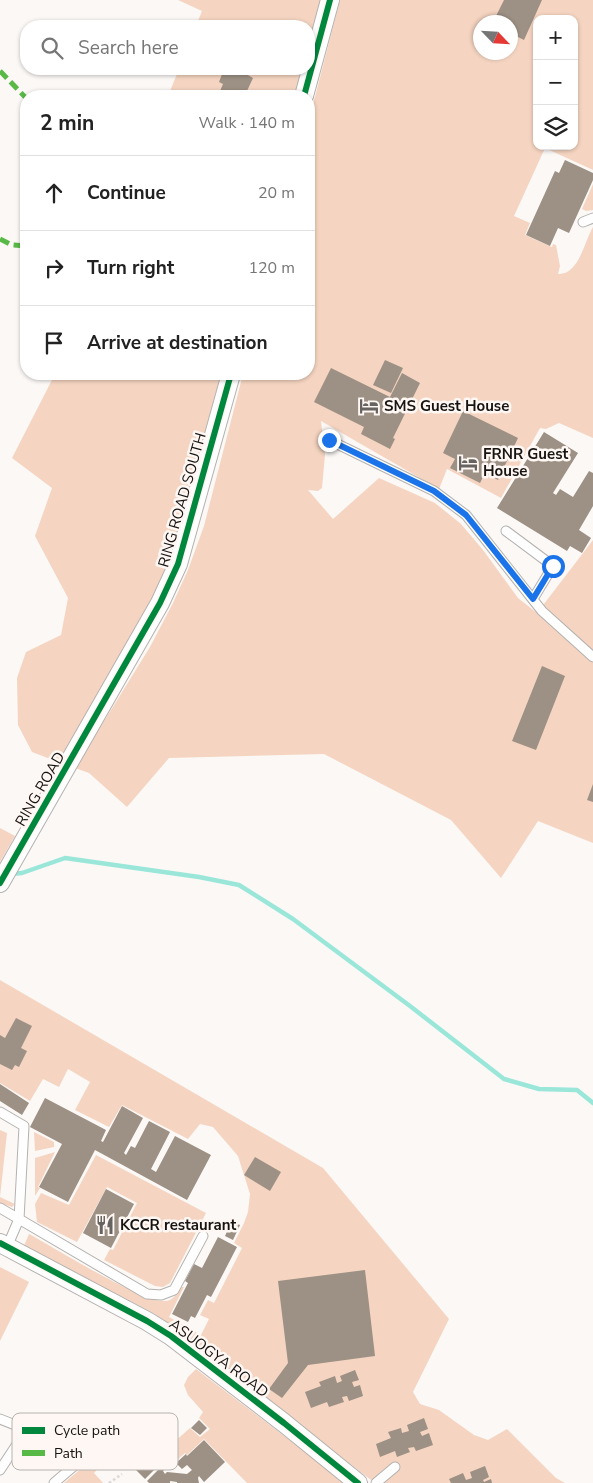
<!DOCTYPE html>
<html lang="en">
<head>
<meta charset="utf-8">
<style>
  :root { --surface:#fff; --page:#f2f2f2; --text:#222; --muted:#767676; --line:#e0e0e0 }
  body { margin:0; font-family:"Nunito Sans",sans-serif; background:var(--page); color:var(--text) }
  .controls { position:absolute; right:15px; top:15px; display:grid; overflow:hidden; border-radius:10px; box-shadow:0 1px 4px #0004 }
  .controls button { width:45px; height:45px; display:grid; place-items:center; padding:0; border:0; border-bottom:1px solid var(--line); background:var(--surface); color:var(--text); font:25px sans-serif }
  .compass { position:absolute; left:473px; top:15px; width:45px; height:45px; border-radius:50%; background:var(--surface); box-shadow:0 1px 4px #0004; rotate:115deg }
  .stop { position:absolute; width:15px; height:15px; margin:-11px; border:4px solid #1a73e8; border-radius:50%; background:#fff }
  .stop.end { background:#1a73e8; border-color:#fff; box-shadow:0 1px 5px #0008 }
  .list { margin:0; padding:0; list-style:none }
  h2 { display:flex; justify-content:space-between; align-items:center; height:65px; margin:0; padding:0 20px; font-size:21px }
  h2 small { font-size:16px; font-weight:400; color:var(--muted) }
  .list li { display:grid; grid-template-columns:32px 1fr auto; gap:15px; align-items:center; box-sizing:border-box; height:75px; padding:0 20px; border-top:1px solid var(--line) }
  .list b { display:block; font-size:19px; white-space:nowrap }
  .list em { font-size:16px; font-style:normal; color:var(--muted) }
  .icon { flex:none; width:28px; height:28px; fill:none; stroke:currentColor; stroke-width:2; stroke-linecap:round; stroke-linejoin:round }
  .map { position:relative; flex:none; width:593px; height:1483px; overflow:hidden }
  .search { position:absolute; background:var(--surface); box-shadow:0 1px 4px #0004; left:20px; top:20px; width:295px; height:55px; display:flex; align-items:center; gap:12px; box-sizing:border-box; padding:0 18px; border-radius:20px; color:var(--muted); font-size:19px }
  .panel { position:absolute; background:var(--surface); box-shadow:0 1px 4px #0004; left:20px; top:90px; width:295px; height:290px; border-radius:20px }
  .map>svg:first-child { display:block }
  .green { fill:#f5d5c1; fill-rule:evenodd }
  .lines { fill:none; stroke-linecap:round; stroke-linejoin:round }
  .stream { stroke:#9ae7d9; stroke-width:4.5 }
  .building { fill:#9d9084 }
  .service-casing { stroke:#b4b2b0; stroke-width:11 }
  .minor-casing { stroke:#b4b2b0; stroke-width:20 }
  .path { stroke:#dad9d7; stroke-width:2.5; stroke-dasharray:2.5 2.5; stroke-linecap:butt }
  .service { stroke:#fefefe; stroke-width:9 }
  .minor { stroke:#fefefe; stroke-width:18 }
  .quiet { stroke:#58b947; stroke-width:5; stroke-dasharray:10 5; stroke-linecap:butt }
  .cycleway-casing { stroke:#fef7f3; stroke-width:9 }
  .cycleway { stroke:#00873e; stroke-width:6 }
  .route { stroke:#1a73e8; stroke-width:6 }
  .labels { text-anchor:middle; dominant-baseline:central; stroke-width:5; stroke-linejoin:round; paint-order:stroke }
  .poi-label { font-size:15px; font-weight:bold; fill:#161311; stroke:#fef7f3; text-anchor:start }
  .street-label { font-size:15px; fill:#161311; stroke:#fef7f3 }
  .key { fill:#fef7f3; stroke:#b8b3af; stroke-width:1 }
  .key-label { font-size:14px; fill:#161311 }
</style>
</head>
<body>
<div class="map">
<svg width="593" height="1483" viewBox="0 0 593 1483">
  <rect width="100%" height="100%" fill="#fbf8f6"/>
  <g class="green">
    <polygon points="178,0 321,0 309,46 309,26 196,26 202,11"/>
    <path d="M340,0H593V170L545,148L514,216L530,223L525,235L552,247L553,244L556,245L560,266L558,274C579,275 584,242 593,227V438L559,423L546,429L540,428L501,498L447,469L439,489L321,421L325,455L322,488L318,491L308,490L333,519L379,478L435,503L461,524L483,550L518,598L537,613L593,540V843L538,821L501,878L451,820L324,754L169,758L127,807L89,773L75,768L150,647L173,603L188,570L204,526L243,374H309V120ZM537,19H574V146H537ZM480,22H510V52H480Z"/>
    <polygon points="179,69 303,69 295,96 168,96"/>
    <polygon points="593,184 593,210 586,211 582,209"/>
    <polygon points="53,374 221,374 170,557 147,612 58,762 32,752 18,725 17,678 26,652 61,635 68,598 35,536 52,488 12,458 53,378"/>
    <polygon points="0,828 15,836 0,862"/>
    <path d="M0,980L323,1168L449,1319L413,1392L420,1404L439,1410L474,1435L488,1440L507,1429L556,1478L565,1483H375L155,1314L24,1246L29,1234C53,1247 143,1303 165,1301C173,1301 177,1293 182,1287H184L169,1317L201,1335L209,1319L200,1315L208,1300L214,1303L242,1248L234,1243L244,1223L248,1212L250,1194L238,1156L213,1127L200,1124L188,1139L122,1105L109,1127L75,1110L90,1082L68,1069L59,1087L43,1079L30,1101L0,1083Z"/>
    <polygon points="0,1130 7,1133 0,1197 15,1204 12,1207 0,1203"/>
    <polygon points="34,1132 54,1142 54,1147 35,1151"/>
    <polygon points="55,1152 38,1187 40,1188 35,1196 35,1158"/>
    <polygon points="96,1155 206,1213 170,1283 163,1287 155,1286 104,1260 110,1249 113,1250 137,1203 107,1187 77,1242 37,1222 35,1204 41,1193 69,1205"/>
    <polygon points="0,1267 29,1282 0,1341"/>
    <polygon points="196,1369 346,1483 247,1483 204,1439 187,1455 185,1453 176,1461 161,1445 173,1443 190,1428 200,1437 210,1429 199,1418 203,1412 188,1395 184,1385 188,1377"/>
    <polygon points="95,1457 102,1464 94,1473 103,1483 64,1483"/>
  </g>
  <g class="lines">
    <polyline class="stream" points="11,874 22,873 65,858 199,877 239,885 293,919 410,1006 504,1079 539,1089 577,1090 593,1103"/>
  </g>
  <g class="building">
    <polygon points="504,0 542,0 524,40 510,33 510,22 493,22"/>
    <polygon points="224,69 248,69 246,74 253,78 247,91 245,90 243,96 218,96 223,84 219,82"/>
    <polygon points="565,160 593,173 593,180 569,233 558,228 550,246 526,235 555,171 559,173"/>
    <polygon points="385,360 403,368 391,393 373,385"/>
    <polygon points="331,368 390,397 402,373 420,383 393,438 395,439 390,449 361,434 364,427 314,402"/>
    <polygon points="463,411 518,438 498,480 485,473 480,483 450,468 455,459 443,453"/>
    <polygon points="544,432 578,453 553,493 556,495 560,489 573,497 589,471 593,473 593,506 579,530 591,538 582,553 570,546 567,551 497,508"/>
    <polygon points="542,666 565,676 536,750 512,741"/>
    <polygon points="593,784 593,802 587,800"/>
    <polygon points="16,1018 32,1026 21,1048 27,1051 19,1067 15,1065 12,1070 0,1064 0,1035 5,1038"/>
    <polygon points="0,1084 29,1103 22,1115 0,1101"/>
    <polygon points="45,1098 106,1130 101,1141 103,1142 122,1106 143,1118 124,1153 126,1155 131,1146 135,1148 149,1121 170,1132 151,1169 156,1172 175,1136 211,1155 187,1200 95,1150 68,1202 39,1187 62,1144 30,1127"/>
    <polygon points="255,1157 281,1172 270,1191 244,1175"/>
    <polygon points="106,1189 134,1204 111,1248 83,1233"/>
    <polygon points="232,1221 240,1225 233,1240 225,1236"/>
    <polygon points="218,1237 237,1247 211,1297 207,1295 195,1318 191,1316 188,1322 172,1314 188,1283 185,1281 194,1264 202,1268"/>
    <polygon points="365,1270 375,1356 308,1365 282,1398 269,1389 288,1363 278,1281"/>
    <polygon points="355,1370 359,1380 352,1382 354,1387 360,1385 363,1396 349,1401 347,1396 342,1397 344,1402 329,1407 327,1402 311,1408 305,1392 321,1386 319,1382 335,1376 337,1383 342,1381 340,1376"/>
    <polygon points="424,1418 428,1429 420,1432 422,1436 429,1433 433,1445 416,1451 414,1447 408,1448 410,1452 397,1457 395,1451 380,1457 376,1444 391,1438 388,1432 401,1428 402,1433 409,1431 407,1425"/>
    <polygon points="199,1420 207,1428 200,1435 191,1428"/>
    <polygon points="149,1439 164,1455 166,1453 174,1461 163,1471 165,1474 167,1472 187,1474 192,1470 187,1465 182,1469 176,1463 186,1454 187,1456 204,1440 225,1462 204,1482 199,1476 198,1478 199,1483 177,1483 177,1482 170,1481 170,1483 149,1483 147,1481 160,1468 158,1466 145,1479 127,1461"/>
    <polygon points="485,1466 489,1477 483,1480 484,1482 491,1479 492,1483 451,1483 449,1479 463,1473 466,1480 472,1478 470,1472"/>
  </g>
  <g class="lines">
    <g class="service-casing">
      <g id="service">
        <polyline points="583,222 593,218"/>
        <polyline points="329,440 434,491 466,515 542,611 593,657"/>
        <polyline points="506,531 553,566 533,599"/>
        <polyline points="0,1112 24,1126 19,1219 0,1208"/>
        <polyline points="7,1247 19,1219 147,1294 161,1295 174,1290 203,1236"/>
        <polyline points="0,1419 88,1454 54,1483"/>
        <polyline points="0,1470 27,1429"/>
        <polyline points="376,1483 395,1467"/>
      </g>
    </g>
    <g class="minor-casing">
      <g id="minor">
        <polyline points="304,96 330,0"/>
        <polyline points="0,883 160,603 178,564 231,374"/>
        <polyline points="0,1243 147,1321 171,1336 284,1423 358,1483"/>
      </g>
    </g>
    <polyline class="path" points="109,1483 122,1474"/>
    <use href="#service" class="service"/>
    <use href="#minor" class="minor"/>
    <g class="quiet">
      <polyline points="0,71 26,98"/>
      <polyline points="0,239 12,245 26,246"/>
    </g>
    <g class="cycleway-casing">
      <g id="cycleway">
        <polyline points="304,96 330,0"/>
        <polyline points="0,883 160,603 178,564 231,374"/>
        <polyline points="0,1243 147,1321 171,1336 284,1423 358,1483"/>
      </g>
    </g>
    <use href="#cycleway" class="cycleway"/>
  </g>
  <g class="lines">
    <polyline class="route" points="329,440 434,491 466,515 533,599 553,566"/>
  </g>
  <defs>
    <g id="hotel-bare" transform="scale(1.5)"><path d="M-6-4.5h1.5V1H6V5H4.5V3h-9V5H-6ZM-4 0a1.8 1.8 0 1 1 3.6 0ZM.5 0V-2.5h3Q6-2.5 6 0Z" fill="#666361" stroke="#fef7f3" stroke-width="2.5" paint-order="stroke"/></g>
    <g id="restaurant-bare" transform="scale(1.5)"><path d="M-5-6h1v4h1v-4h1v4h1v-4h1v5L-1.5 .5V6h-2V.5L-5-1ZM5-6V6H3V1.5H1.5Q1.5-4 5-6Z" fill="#666361" stroke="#fef7f3" stroke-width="2.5" paint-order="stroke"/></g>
  </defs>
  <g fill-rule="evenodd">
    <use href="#hotel-bare" x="369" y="406"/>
    <use href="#hotel-bare" x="468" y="463"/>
    <use href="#restaurant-bare" x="105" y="1225"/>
  </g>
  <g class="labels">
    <g class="poi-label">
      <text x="384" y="406">SMS Guest House</text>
      <text x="483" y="454">FRNR Guest<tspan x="483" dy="17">House</tspan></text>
      <text x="120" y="1225">KCCR restaurant</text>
    </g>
    <g class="street-label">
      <text transform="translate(182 500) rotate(-74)">RING ROAD SOUTH</text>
      <text transform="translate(40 789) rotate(-60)">RING ROAD</text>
      <text transform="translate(219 1358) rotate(37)">ASUOGYA ROAD</text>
    </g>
  </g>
  <rect x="12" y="1413" width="166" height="57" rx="8" class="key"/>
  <rect x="22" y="1427" width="23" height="7" fill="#00873e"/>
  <rect x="22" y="1450" width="23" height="6" fill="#58b947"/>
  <g class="key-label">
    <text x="54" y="1435">Cycle path</text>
    <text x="54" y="1458">Path</text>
  </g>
</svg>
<div class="controls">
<button>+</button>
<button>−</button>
<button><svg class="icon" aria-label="layers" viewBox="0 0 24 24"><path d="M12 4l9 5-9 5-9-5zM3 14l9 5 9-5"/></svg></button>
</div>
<svg class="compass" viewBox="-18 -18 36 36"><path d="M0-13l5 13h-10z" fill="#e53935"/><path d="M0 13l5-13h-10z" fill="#767676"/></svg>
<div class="stop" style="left:553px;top:566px"></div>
<div class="stop end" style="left:329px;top:440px"></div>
<div class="search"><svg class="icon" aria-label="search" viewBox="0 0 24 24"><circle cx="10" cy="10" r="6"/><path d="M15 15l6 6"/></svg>Search here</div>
<section class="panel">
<h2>2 min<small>Walk · 140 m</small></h2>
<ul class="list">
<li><svg class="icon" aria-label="ahead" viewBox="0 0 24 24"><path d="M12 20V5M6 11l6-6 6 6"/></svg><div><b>Continue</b></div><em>20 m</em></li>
<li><svg class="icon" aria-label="right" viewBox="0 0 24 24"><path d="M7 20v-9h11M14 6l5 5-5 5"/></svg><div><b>Turn right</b></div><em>120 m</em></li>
<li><svg class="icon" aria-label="arrive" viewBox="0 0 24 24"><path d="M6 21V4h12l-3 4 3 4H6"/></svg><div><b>Arrive at destination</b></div></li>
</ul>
</section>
</div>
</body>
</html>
